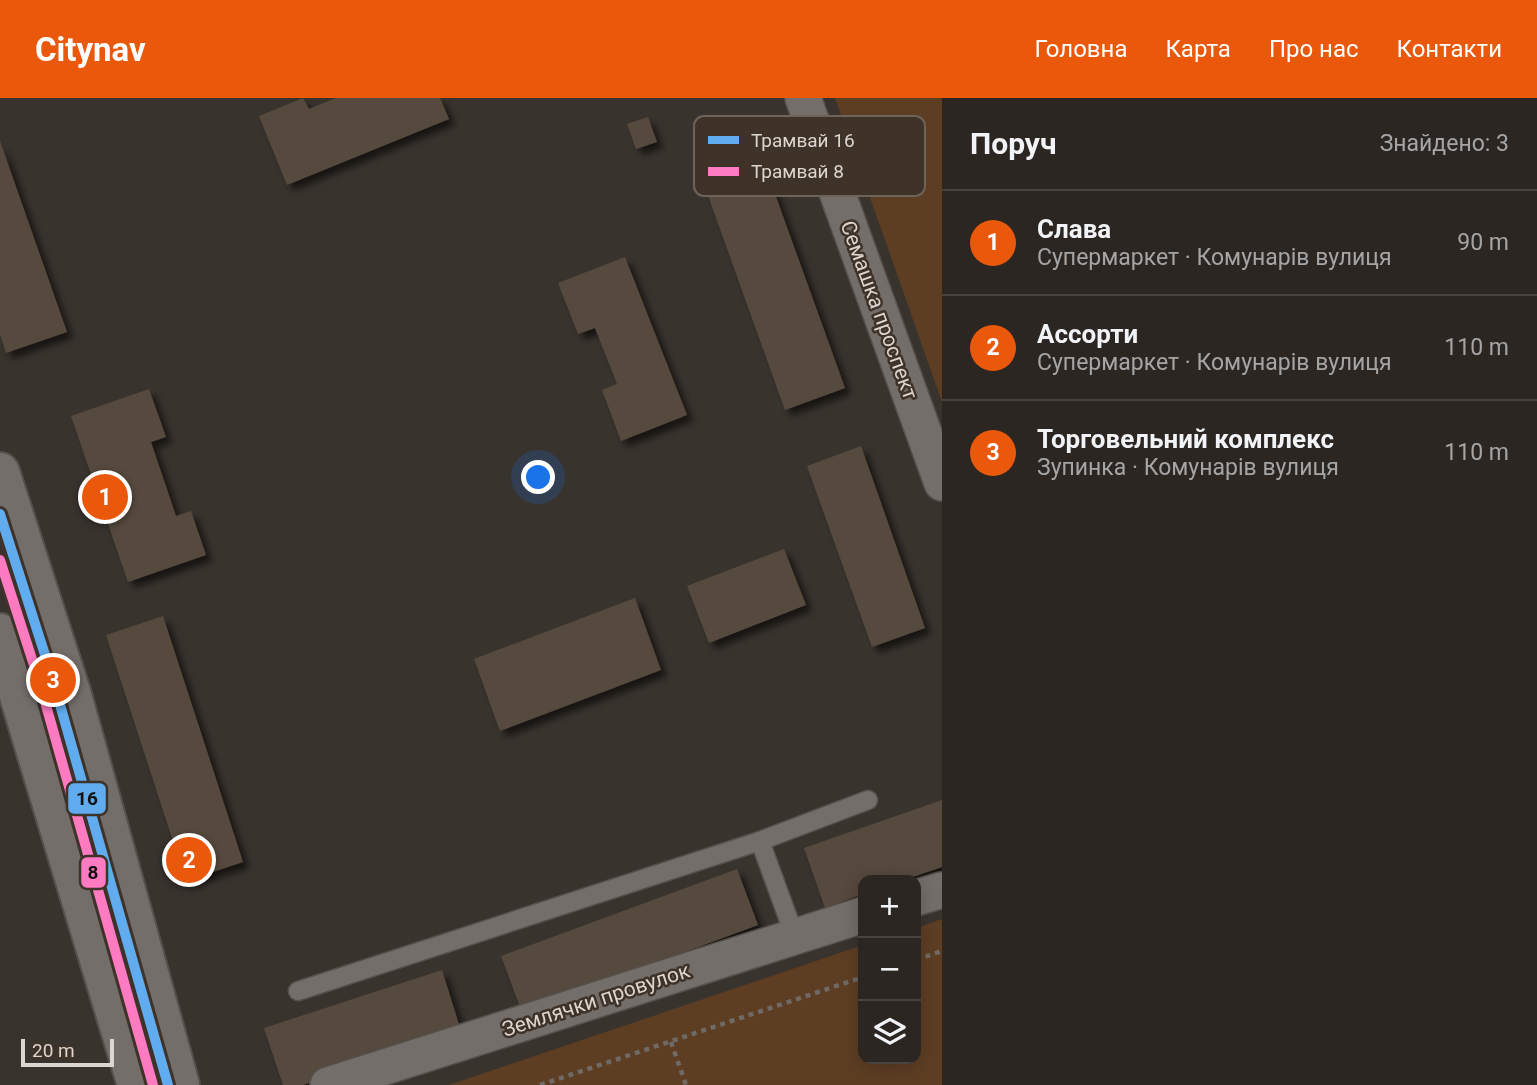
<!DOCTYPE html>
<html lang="uk">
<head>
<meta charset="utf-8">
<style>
  :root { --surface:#2b2622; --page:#37322f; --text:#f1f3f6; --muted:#a6a5a5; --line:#474340; --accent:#ea580c }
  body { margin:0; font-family:Roboto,sans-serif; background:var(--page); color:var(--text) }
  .controls { position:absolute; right:21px; bottom:21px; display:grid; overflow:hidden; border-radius:14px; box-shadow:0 4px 18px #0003 }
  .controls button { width:63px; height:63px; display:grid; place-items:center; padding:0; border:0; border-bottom:2px solid var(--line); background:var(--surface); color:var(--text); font:35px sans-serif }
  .scale { position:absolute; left:21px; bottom:18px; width:93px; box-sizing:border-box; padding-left:7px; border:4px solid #ddd5cf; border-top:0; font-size:19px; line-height:24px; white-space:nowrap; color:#ddd5cf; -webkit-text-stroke:5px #3e3229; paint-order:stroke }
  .you { position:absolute; left:539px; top:380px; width:24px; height:24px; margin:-18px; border:5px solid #fff; border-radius:50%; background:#1a73e8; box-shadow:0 0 0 10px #1a73e833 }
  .badge { display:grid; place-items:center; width:46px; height:46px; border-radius:50%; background:var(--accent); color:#fff; font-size:23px; font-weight:700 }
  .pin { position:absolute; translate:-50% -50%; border:4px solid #fff; box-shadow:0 2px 7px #0006 }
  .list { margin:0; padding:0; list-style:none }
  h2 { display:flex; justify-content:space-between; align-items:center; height:91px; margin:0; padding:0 28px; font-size:30px }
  h2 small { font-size:23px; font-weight:400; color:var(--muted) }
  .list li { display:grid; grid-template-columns:46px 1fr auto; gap:21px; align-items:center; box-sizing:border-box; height:105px; padding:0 28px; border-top:2px solid var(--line) }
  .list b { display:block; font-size:26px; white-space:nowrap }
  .list p { margin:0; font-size:23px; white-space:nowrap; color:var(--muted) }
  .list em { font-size:23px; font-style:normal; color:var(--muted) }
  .icon { flex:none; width:38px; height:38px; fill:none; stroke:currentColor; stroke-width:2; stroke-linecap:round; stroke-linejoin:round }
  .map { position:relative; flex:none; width:942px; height:987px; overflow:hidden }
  header { display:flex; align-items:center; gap:42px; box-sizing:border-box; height:98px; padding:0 35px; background:var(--accent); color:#fff }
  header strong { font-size:33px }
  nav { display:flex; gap:38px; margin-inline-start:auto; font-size:24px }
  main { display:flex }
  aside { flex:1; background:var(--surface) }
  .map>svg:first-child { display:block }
  .green { fill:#5d3e23 }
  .building { fill:#564a3d; filter:url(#shadow) }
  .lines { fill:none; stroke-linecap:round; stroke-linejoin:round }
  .lane-casing { stroke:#55504c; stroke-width:21 }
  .street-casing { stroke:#55504c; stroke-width:38 }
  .secondary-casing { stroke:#55504c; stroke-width:42 }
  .path { stroke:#6f6a66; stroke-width:4.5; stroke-dasharray:5 5; stroke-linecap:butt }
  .lane { stroke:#746e6a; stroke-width:18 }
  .street { stroke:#746e6a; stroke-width:35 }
  .secondary { stroke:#746e6a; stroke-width:38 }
  .tram-1-casing { stroke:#3e3229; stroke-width:16 }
  .tram-2-casing { stroke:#3e3229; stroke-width:16 }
  .tram-1 { stroke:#60acee; stroke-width:10 }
  .tram-2 { stroke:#fe7ac1; stroke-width:10 }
  .labels { text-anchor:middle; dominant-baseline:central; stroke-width:5; stroke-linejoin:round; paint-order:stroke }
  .street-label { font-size:21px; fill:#ddd5cf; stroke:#3e3229 }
  .key { fill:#3e3229; stroke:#6e635b; stroke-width:2 }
  .key-label { font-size:19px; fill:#ddd5cf }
  .line-badge { stroke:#3e3229; stroke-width:2.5 }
  .pale-badge-label { font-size:19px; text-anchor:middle; font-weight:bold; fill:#111 }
</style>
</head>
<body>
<header>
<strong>Citynav</strong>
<nav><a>Головна</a><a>Карта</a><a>Про нас</a><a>Контакти</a></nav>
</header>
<main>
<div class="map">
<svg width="942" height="987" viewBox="0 0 942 987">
  <defs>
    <filter id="shadow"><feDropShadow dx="6" dy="6" stdDeviation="3.5" flood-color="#0009"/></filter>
  </defs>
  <rect width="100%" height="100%" fill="#39332e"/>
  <g class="green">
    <polygon points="835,0 942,0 942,304"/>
    <polygon points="942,821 942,987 449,987 863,847 863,961 916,961 916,830"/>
  </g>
  <g class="building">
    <polygon points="303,0 309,11 336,0 440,0 449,21 287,87 259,18"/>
    <polygon points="648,19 657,44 636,51 627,26"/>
    <polygon points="0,43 67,234 6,255 0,236"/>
    <polygon points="757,46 845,290 785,312 697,67"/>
    <polygon points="625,159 687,317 621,343 602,292 617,286 595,230 578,236 558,185"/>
    <polygon points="149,291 166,339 151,344 176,418 191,413 206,457 128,484 71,318"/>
    <polygon points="861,348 925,530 872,549 807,368"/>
    <polygon points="784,451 806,507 709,545 687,488"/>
    <polygon points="635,500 661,572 500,633 474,561"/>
    <polygon points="163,518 243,764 186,783 106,537"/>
    <polygon points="942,702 942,769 904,782 863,782 863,796 825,810 804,750"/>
    <polygon points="737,771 758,827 522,914 501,858"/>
    <polygon points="442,872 462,936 303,987 283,987 264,930"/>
  </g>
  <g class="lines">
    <g class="lane-casing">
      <g id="lane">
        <polyline points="795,839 760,743 868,702"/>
        <polyline points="298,893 760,743"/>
      </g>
    </g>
    <g class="street-casing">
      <g id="street">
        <polyline points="803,0 942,385"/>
        <polyline points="916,800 942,792"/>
        <polyline points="328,987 863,817"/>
      </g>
    </g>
    <g class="secondary-casing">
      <g id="secondary">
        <polyline points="0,374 72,597 180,987"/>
        <polyline points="0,535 137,987"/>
      </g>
    </g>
    <g class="path">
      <polyline points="916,862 942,853"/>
      <polyline points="671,944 686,987"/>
      <polyline points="540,987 863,879"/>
    </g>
    <use href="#lane" class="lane"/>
    <use href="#street" class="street"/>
    <use href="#secondary" class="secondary"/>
    <g class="tram-1-casing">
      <polyline id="tram-1" points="0,416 53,582 168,987"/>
    </g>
    <g class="tram-2-casing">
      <polyline id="tram-2" points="0,462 40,586 153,987"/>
    </g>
    <use href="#tram-1" class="tram-1"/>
    <use href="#tram-2" class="tram-2"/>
  </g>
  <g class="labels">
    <g class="street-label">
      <text transform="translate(879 212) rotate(70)">Семашка проспект</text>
      <text transform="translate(596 902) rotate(-18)">Землячки провулок</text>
    </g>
  </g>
  <rect x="694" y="18" width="231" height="80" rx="10" class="key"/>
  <rect x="708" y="38" width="31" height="8" fill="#60acee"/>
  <rect x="708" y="69" width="31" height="9" fill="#fe7ac1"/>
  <g class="key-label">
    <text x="751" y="49">Трамвай 16</text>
    <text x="751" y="80">Трамвай 8</text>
  </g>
  <g class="line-badge">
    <rect x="67" y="684" width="40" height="33" rx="7" fill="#60acee"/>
    <rect x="80" y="758" width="27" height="33" rx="7" fill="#fe7ac1"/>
  </g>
  <g class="pale-badge-label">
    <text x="87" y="707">16</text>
    <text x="93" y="781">8</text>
  </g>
</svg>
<div class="controls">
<button>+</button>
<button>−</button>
<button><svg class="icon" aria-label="layers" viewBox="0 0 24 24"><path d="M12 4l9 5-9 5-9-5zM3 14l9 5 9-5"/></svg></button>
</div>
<div class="scale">20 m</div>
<div class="you"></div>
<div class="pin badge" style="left:105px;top:399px">1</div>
<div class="pin badge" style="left:189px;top:762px">2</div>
<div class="pin badge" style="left:53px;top:582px">3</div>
</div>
<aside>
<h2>Поруч<small>Знайдено: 3</small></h2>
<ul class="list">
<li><span class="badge">1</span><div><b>Слава</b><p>Супермаркет · Комунарів вулиця</p></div><em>90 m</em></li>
<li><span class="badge">2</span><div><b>Ассорти</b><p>Супермаркет · Комунарів вулиця</p></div><em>110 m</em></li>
<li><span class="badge">3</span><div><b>Торговельний комплекс</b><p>Зупинка · Комунарів вулиця</p></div><em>110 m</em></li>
</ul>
</aside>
</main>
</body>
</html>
